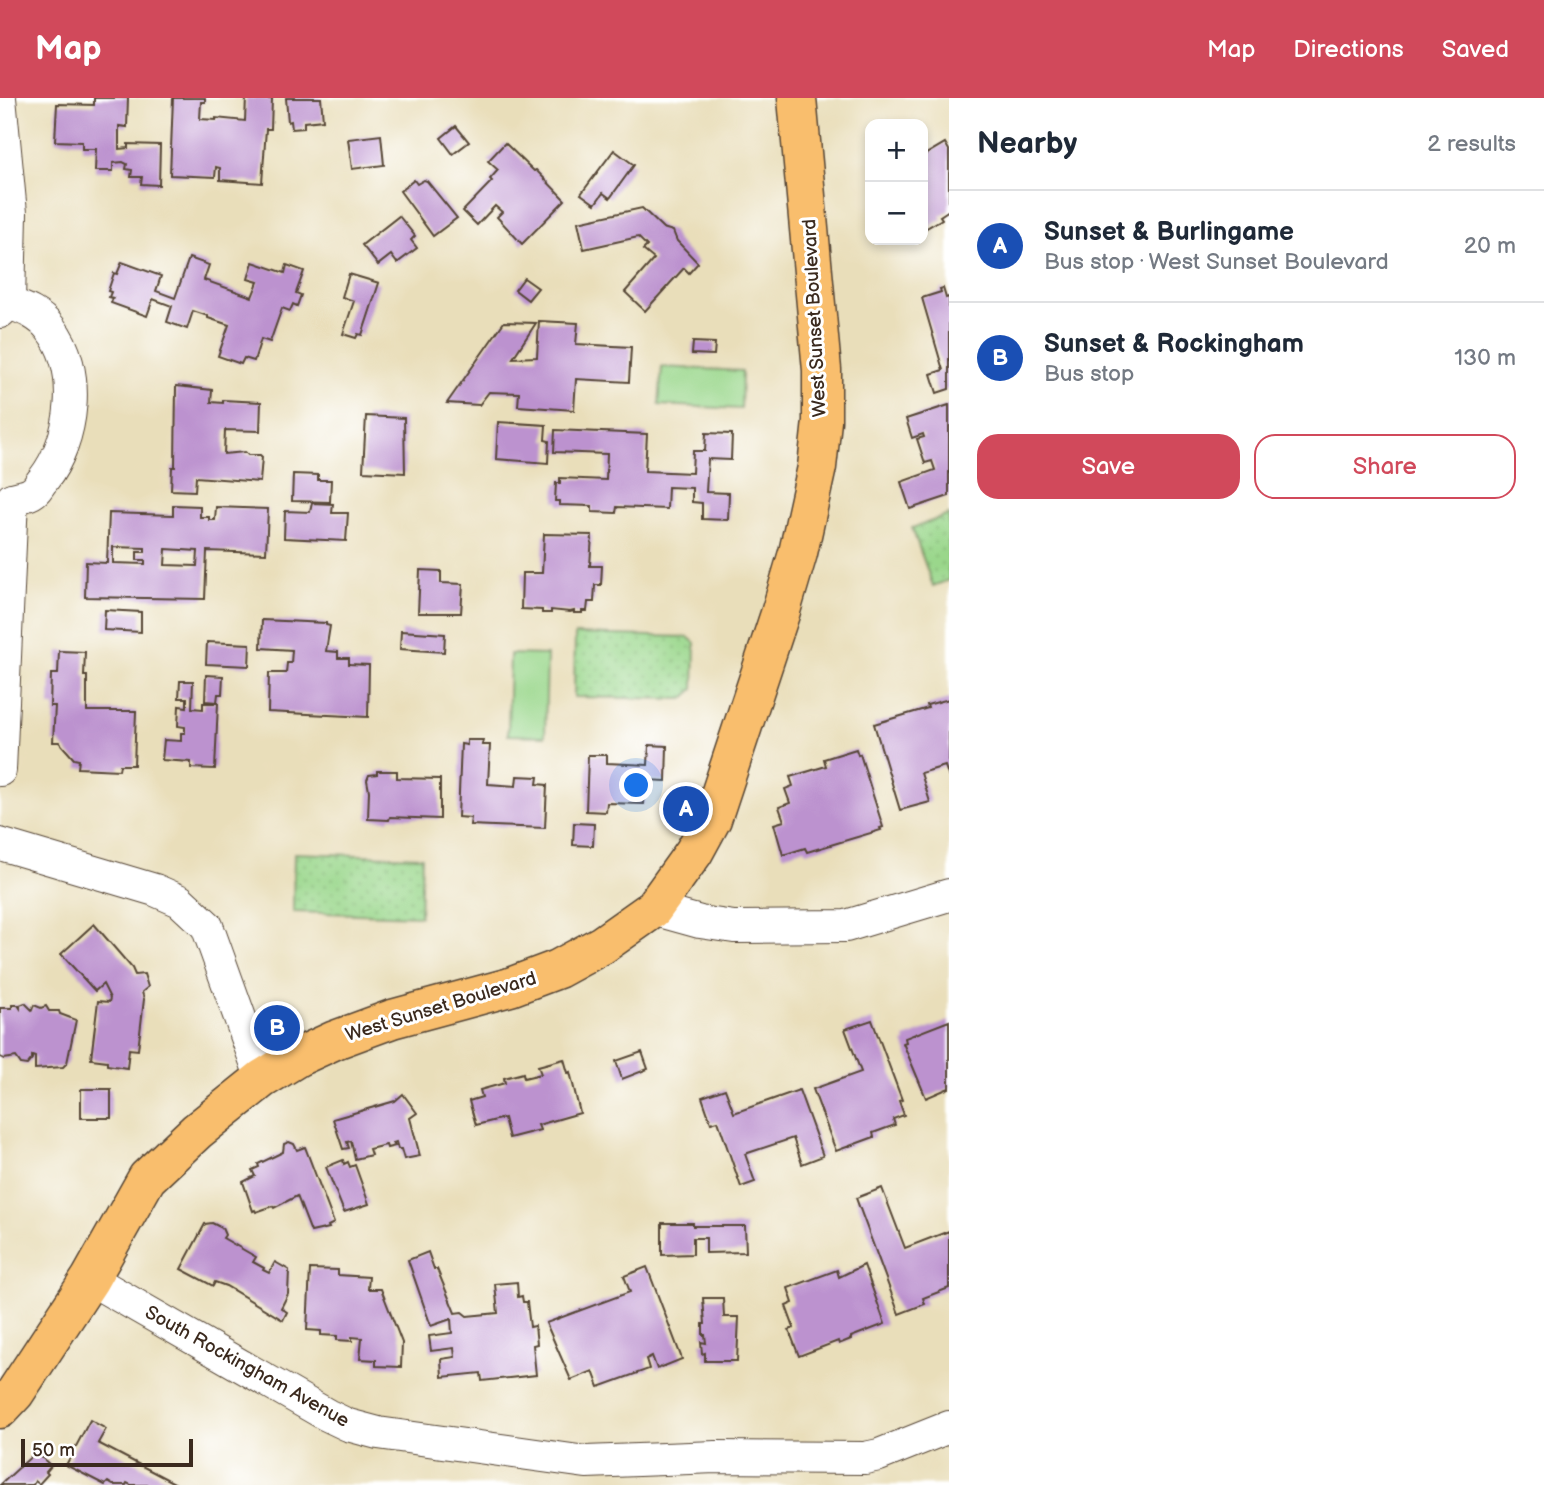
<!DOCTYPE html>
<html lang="en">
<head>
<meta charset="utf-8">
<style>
  :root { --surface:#fff; --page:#f2f2f3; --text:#1f2937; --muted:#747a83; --line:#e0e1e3; --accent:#d1495b }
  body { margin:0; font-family:"Balsamiq Sans",sans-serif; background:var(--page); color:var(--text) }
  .controls { position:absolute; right:21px; top:21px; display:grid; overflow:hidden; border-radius:14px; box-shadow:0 4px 10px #0003 }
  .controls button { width:63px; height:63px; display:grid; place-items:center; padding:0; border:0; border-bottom:2px solid var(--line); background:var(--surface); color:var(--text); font:35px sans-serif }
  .scale { position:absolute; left:21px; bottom:18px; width:172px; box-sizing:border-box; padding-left:7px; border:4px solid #3b2a1e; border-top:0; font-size:19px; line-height:24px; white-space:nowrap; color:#3b2a1e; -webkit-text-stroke:5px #fff; paint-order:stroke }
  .you { position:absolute; left:637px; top:688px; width:24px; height:24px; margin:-18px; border:5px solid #fff; border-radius:50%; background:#1a73e8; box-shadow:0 0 0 10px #1a73e833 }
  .badge { display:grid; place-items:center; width:46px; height:46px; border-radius:50%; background:var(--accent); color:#fff; font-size:23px; font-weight:700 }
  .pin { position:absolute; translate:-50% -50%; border:4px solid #fff; box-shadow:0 2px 7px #0006 }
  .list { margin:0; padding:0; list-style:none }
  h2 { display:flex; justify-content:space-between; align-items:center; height:91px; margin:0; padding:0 28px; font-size:30px }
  h2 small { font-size:23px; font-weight:400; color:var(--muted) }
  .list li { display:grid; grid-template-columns:46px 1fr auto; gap:21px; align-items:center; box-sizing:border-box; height:112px; padding:0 28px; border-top:2px solid var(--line) }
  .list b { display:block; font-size:26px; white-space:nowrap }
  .list p { margin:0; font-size:23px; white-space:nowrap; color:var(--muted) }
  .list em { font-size:23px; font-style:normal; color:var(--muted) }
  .actions { display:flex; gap:14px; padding:21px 28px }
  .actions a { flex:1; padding:16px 0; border:2px solid var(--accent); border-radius:21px; text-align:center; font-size:24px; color:var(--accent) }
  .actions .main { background:var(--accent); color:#fff }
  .map { position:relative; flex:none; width:949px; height:1387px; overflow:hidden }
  header { display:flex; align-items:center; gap:42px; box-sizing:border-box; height:98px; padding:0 35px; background:var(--accent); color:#fff }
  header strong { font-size:33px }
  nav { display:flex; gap:38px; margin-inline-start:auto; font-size:24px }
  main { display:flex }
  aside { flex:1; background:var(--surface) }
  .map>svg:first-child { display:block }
  .green { fill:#9ad78b; stroke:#6a8054; stroke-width:2 }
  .park { fill:url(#park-dots); stroke:#6a8054; stroke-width:2 }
  .building { fill:#bc92cf; fill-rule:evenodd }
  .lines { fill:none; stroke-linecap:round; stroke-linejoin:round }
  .minor-casing { stroke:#554535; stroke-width:34 }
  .major-casing { stroke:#554535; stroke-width:41 }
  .minor { stroke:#fff; stroke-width:32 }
  .major { stroke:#f9be6d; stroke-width:38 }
  .labels { text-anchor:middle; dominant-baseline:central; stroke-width:6; stroke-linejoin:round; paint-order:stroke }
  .street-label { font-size:19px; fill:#3b2a1e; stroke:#fff }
</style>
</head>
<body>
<header>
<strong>Map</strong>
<nav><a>Map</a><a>Directions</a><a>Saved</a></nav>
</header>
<main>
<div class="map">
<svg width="949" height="1387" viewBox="0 0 949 1387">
  <defs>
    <pattern id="park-dots" width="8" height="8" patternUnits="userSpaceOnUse" patternTransform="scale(1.75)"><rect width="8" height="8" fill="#9ad78b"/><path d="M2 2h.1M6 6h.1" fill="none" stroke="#86b978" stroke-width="1.8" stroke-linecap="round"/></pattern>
  </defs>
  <rect width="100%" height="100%" fill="#fff"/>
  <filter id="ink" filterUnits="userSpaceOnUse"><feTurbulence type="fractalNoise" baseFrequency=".0143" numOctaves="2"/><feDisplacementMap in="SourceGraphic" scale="14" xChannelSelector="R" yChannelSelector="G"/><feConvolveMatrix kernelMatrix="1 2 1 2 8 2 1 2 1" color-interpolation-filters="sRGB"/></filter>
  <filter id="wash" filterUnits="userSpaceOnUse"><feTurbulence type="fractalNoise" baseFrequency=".00686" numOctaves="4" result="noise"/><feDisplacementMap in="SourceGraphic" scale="28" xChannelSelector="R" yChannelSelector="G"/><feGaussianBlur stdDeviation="1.57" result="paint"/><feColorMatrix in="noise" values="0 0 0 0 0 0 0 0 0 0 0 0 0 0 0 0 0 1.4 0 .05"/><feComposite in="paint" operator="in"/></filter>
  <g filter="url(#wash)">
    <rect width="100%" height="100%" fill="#e9deba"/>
    <g class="green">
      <polygon points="662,269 742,273 741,311 659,307"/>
      <polygon points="510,556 547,557 545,638 508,637"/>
    </g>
    <g class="park">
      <polygon points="949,417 949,482 933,488 912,430"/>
      <polygon points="575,536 688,539 695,545 694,591 683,601 574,599"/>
      <polygon points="294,755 422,759 420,818 293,814"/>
    </g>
    <g id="blocks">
      <g class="building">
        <polygon points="94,0 128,0 127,29 119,28 119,51 128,50 128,46 160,47 159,87 141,86 142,79 131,79 132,72 126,71 127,66 123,64 113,65 113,73 95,73 96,51 82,51 82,44 55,43 57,6 94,7"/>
        <polygon points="173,0 205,0 205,4 201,4 200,21 216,22 216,20 245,23 246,0 272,1 271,31 266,31 262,85 220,82 220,70 216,69 215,79 170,77"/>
        <polygon points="286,0 321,0 323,22 304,24 304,30 292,31 291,23 288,24"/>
        <polygon points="456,28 469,44 453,56 441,40"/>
        <polygon points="381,37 384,67 352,71 348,41"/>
        <polygon points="505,45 534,73 536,72 565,102 522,146 497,119 502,114 495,108 477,127 463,113 492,83 490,81 498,72 488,63"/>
        <polygon points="945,45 949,52 949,112 940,118 942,121 923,132 923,64 925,62 923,58"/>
        <polygon points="614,52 634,67 610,100 603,95 595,106 581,96"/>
        <polygon points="414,82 417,86 424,82 427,83 457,120 433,138 400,93"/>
        <polygon points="642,110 663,130 673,133 677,143 698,165 689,175 684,170 645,213 625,194 654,161 643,152 647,148 638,139 584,151 578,124"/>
        <polygon points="399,118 415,138 411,142 417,150 397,165 391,157 378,167 362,147"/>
        <polygon points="189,160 209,167 204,182 252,199 258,184 248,181 253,164 285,175 287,167 304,173 296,195 301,197 297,208 293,206 290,213 282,210 270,244 261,241 254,263 244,260 241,266 218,258 229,227 208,220 208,218 193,213 187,231 167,224 172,208 153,201 147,218 111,205 113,200 109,199 111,194 108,193 114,175 117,176 122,164 161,178 156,193 175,200"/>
        <polygon points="349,176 379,185 362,237 358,236 356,240 343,236 354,203 342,199"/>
        <polygon points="524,180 538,190 528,202 515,192"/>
        <polygon points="943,190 946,200 949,199 949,291 937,295 931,276 943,272 922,200 941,194 940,191"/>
        <polygon points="539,223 578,225 576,246 631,249 629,284 576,281 574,312 518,308 519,295 489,294 479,307 447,305 504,224 536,225 513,260 537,259"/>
        <polygon points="693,244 715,245 714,257 692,256"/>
        <polygon points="176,288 212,292 211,304 223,305 223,302 261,304 260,333 225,332 224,356 245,354 248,357 260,357 262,359 260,384 196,379 195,393 171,392 172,369 175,369"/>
        <polygon points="949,307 949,398 910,411 901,384 935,372 932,363 925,365 917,341 924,339 923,336 912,340 906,321"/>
        <polygon points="366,318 404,320 405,375 363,373"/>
        <polygon points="498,324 546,327 545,342 549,343 548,365 496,361"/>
        <polygon points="555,332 647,336 645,373 692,375 693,353 705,353 706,335 732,336 731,362 708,361 706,394 729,395 728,422 702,421 702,405 692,404 692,390 668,389 667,411 617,409 616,415 592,414 592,408 559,407 559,403 555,403 556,385 560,385 560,380 606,382 607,356 554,354"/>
        <polygon points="293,376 318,377 318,382 331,382 330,404 292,403"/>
        <polygon points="312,405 333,406 332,415 348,415 346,443 284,440 285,413 310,414"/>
        <path d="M173,407L200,408V419H209V422H215L216,409L268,411L266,455L207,453L205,501L85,499L86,464L107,465L109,415L173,417ZM113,449L145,450V454H137V462H145V466L113,465ZM166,451L198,453L197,468L165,467Z"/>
        <polygon points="544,436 592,437 590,468 602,468 601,487 595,487 594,504 588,504 587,513 582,513 582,515 574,515 574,513 570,514 551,512 551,515 542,515 542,512 521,511 522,475 542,475"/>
        <polygon points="420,472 441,473 441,485 463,486 461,515 418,515"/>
        <polygon points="105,512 141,514 141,534 104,532"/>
        <polygon points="262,522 326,525 326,527 330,528 326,553 338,554 338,560 349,560 349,566 369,567 368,619 268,614 269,575 286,575 287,565 291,565 292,552 261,550"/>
        <polygon points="401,533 445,536 444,554 400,551"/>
        <polygon points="207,544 250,546 249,568 206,566"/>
        <polygon points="59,553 85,554 84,578 87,578 87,613 136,613 134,667 120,667 119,672 78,670 79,662 74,661 59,644 53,644 55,608 50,608 51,576 58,576"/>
        <polygon points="206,577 223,578 222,596 218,596 217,604 205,603"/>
        <polygon points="180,583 193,583 192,610 203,611 203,605 218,605 215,671 191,670 191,664 162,662 164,642 181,643 181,635 185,635 185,629 178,628 179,608 187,609 187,600 179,600"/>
        <polygon points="949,601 949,680 945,668 921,675 930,704 900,712 874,626 928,610 927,607"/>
        <polygon points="467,642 483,642 482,647 490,647 488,686 516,688 517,678 538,679 537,686 547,687 545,730 470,727 471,720 458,719 461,646 467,647"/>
        <polygon points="649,647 667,648 666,683 646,682 644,706 607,705 606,714 586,713 588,657 607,657 607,665 648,667"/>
        <polygon points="856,651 858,657 860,656 883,729 880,730 881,732 807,754 805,750 783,757 774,726 784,723 779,709 790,705 785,691 793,688 790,679 826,668 824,661"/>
        <polygon points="377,673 397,673 397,680 440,681 440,721 390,719 389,722 368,721 369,693 367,682 369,677 377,676"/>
        <polygon points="574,725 594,726 593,748 573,747"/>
        <polygon points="94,826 132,870 135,877 144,876 148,889 142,894 144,901 138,952 129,951 127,970 107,967 107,963 91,961 98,903 109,904 110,900 103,886 95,893 61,856"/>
        <polygon points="25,905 32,912 34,907 41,910 46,908 49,913 59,913 60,916 76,922 67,965 63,969 35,971 35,959 32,958 32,961 27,967 21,966 16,959 4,961 0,959 0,910 12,910 12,907 18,907 20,910 20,907"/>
        <polygon points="872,922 902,1002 899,1003 904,1017 893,1021 895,1027 873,1035 874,1039 836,1053 813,991 861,974 845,931"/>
        <polygon points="949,923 949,990 926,1000 903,945 906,944 905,940"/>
        <polygon points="642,954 648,971 622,981 616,963"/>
        <polygon points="564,961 568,975 570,974 580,1015 538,1027 540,1032 509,1040 504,1020 476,1027 469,1003 482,999 480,992 505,985 504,980 523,975 524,980 541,976 538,968"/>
        <rect x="81" y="991" width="30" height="29"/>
        <polygon points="725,991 734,1015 799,992 823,1058 802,1066 793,1040 745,1056 755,1084 741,1089 718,1023 711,1025 702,999"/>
        <polygon points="403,996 417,1015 410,1020 420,1058 404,1061 401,1051 398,1051 396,1044 393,1045 395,1048 387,1050 386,1047 369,1051 371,1057 355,1061 351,1043 347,1044 349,1050 343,1051 333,1021 395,1003"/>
        <polygon points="289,1044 294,1046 297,1052 305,1049 334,1125 328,1128 329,1130 311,1134 297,1098 274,1110 273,1108 256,1114 255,1112 253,1113 243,1084 255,1078 252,1072 259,1069 258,1066 283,1054 284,1046"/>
        <polygon points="343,1062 344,1066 348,1064 350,1069 355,1067 369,1106 344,1114 326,1069"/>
        <polygon points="882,1090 905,1150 949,1133 949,1190 923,1200 925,1206 899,1216 856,1100"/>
        <polygon points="212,1125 222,1130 225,1137 223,1140 256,1159 253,1164 264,1170 263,1172 269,1175 275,1164 289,1172 288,1196 281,1210 287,1214 283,1222 226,1188 215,1184 213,1188 181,1171 205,1126"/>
        <polygon points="662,1125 693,1125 693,1128 745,1128 746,1154 706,1155 706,1140 693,1140 693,1156 662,1157"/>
        <polygon points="428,1154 434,1171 437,1171 455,1215 462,1214 467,1218 498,1215 495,1186 517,1184 518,1199 522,1198 523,1204 527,1204 530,1229 535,1228 537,1246 533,1247 536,1277 482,1283 481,1275 442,1279 441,1261 455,1259 454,1250 431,1253 429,1238 452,1235 451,1221 431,1228 408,1162"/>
        <polygon points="864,1167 885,1226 851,1239 851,1241 839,1246 838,1243 799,1258 789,1232 794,1230 786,1208 793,1205 788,1190 837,1172 839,1179"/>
        <polygon points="647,1169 682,1261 657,1271 652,1258 646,1261 649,1271 599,1289 593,1273 571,1282 546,1225 630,1194 624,1178"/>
        <polygon points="310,1171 338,1172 338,1177 369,1179 368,1191 381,1191 402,1245 401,1269 376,1268 376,1262 360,1261 362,1240 352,1239 352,1243 337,1242 337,1238 321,1237 321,1233 307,1232"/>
        <polygon points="703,1200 723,1200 724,1219 739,1219 737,1263 705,1263 705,1255 702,1256 701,1244 706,1245 705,1237 703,1237 703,1226 705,1226"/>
        <polygon points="90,1322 106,1331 98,1345 178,1387 131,1387 127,1385 126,1387 113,1387 108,1384 105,1387 66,1367"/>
        <polygon points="36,1354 51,1368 46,1374 48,1376 39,1386 35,1383 33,1387 0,1387"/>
      </g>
    </g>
  </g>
  <g filter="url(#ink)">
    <use href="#blocks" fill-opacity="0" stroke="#554535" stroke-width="2"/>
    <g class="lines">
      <g class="minor-casing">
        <g id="minor">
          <path d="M9,205C25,211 39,216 50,230C83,271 74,343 43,382C40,385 37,392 33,394C28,398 19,399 12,401"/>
          <polyline points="0,214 9,205 11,115 0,0"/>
          <polyline points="0,672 12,401"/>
          <polyline points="0,746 155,792 180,803 207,828 262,981"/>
          <polyline points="653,811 700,824 734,829 846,828 949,797"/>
          <polyline points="90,1181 327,1317 348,1327 378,1335 586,1364 716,1359 865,1360 879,1357 949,1329"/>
        </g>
      </g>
      <g class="major-casing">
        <polyline id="major" points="0,1311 15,1295 90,1181 147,1080 197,1033 262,981 298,959 335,942 392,921 510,889 558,871 602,847 653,811 694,754 712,721 780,516 798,455 817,369 822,323 822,272 797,0"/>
      </g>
      <use href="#minor" class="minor"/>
      <use href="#major" class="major"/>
    </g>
  </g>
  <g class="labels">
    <g class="street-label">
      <text transform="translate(815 220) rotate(-93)">West Sunset Boulevard</text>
      <text transform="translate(441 909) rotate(-17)">West Sunset Boulevard</text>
      <text transform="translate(247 1269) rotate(29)">South Rockingham Avenue</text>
    </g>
  </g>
</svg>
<div class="controls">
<button>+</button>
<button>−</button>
</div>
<div class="scale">50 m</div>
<div class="you"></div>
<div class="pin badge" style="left:686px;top:711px;background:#1a4fb4">A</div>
<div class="pin badge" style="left:277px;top:930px;background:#1a4fb4">B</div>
</div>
<aside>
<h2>Nearby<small>2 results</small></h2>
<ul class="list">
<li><span class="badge" style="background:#1a4fb4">A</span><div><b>Sunset &amp; Burlingame</b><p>Bus stop · West Sunset Boulevard</p></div><em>20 m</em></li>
<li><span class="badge" style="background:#1a4fb4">B</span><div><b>Sunset &amp; Rockingham</b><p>Bus stop</p></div><em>130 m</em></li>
</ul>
<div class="actions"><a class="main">Save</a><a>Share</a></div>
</aside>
</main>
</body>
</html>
